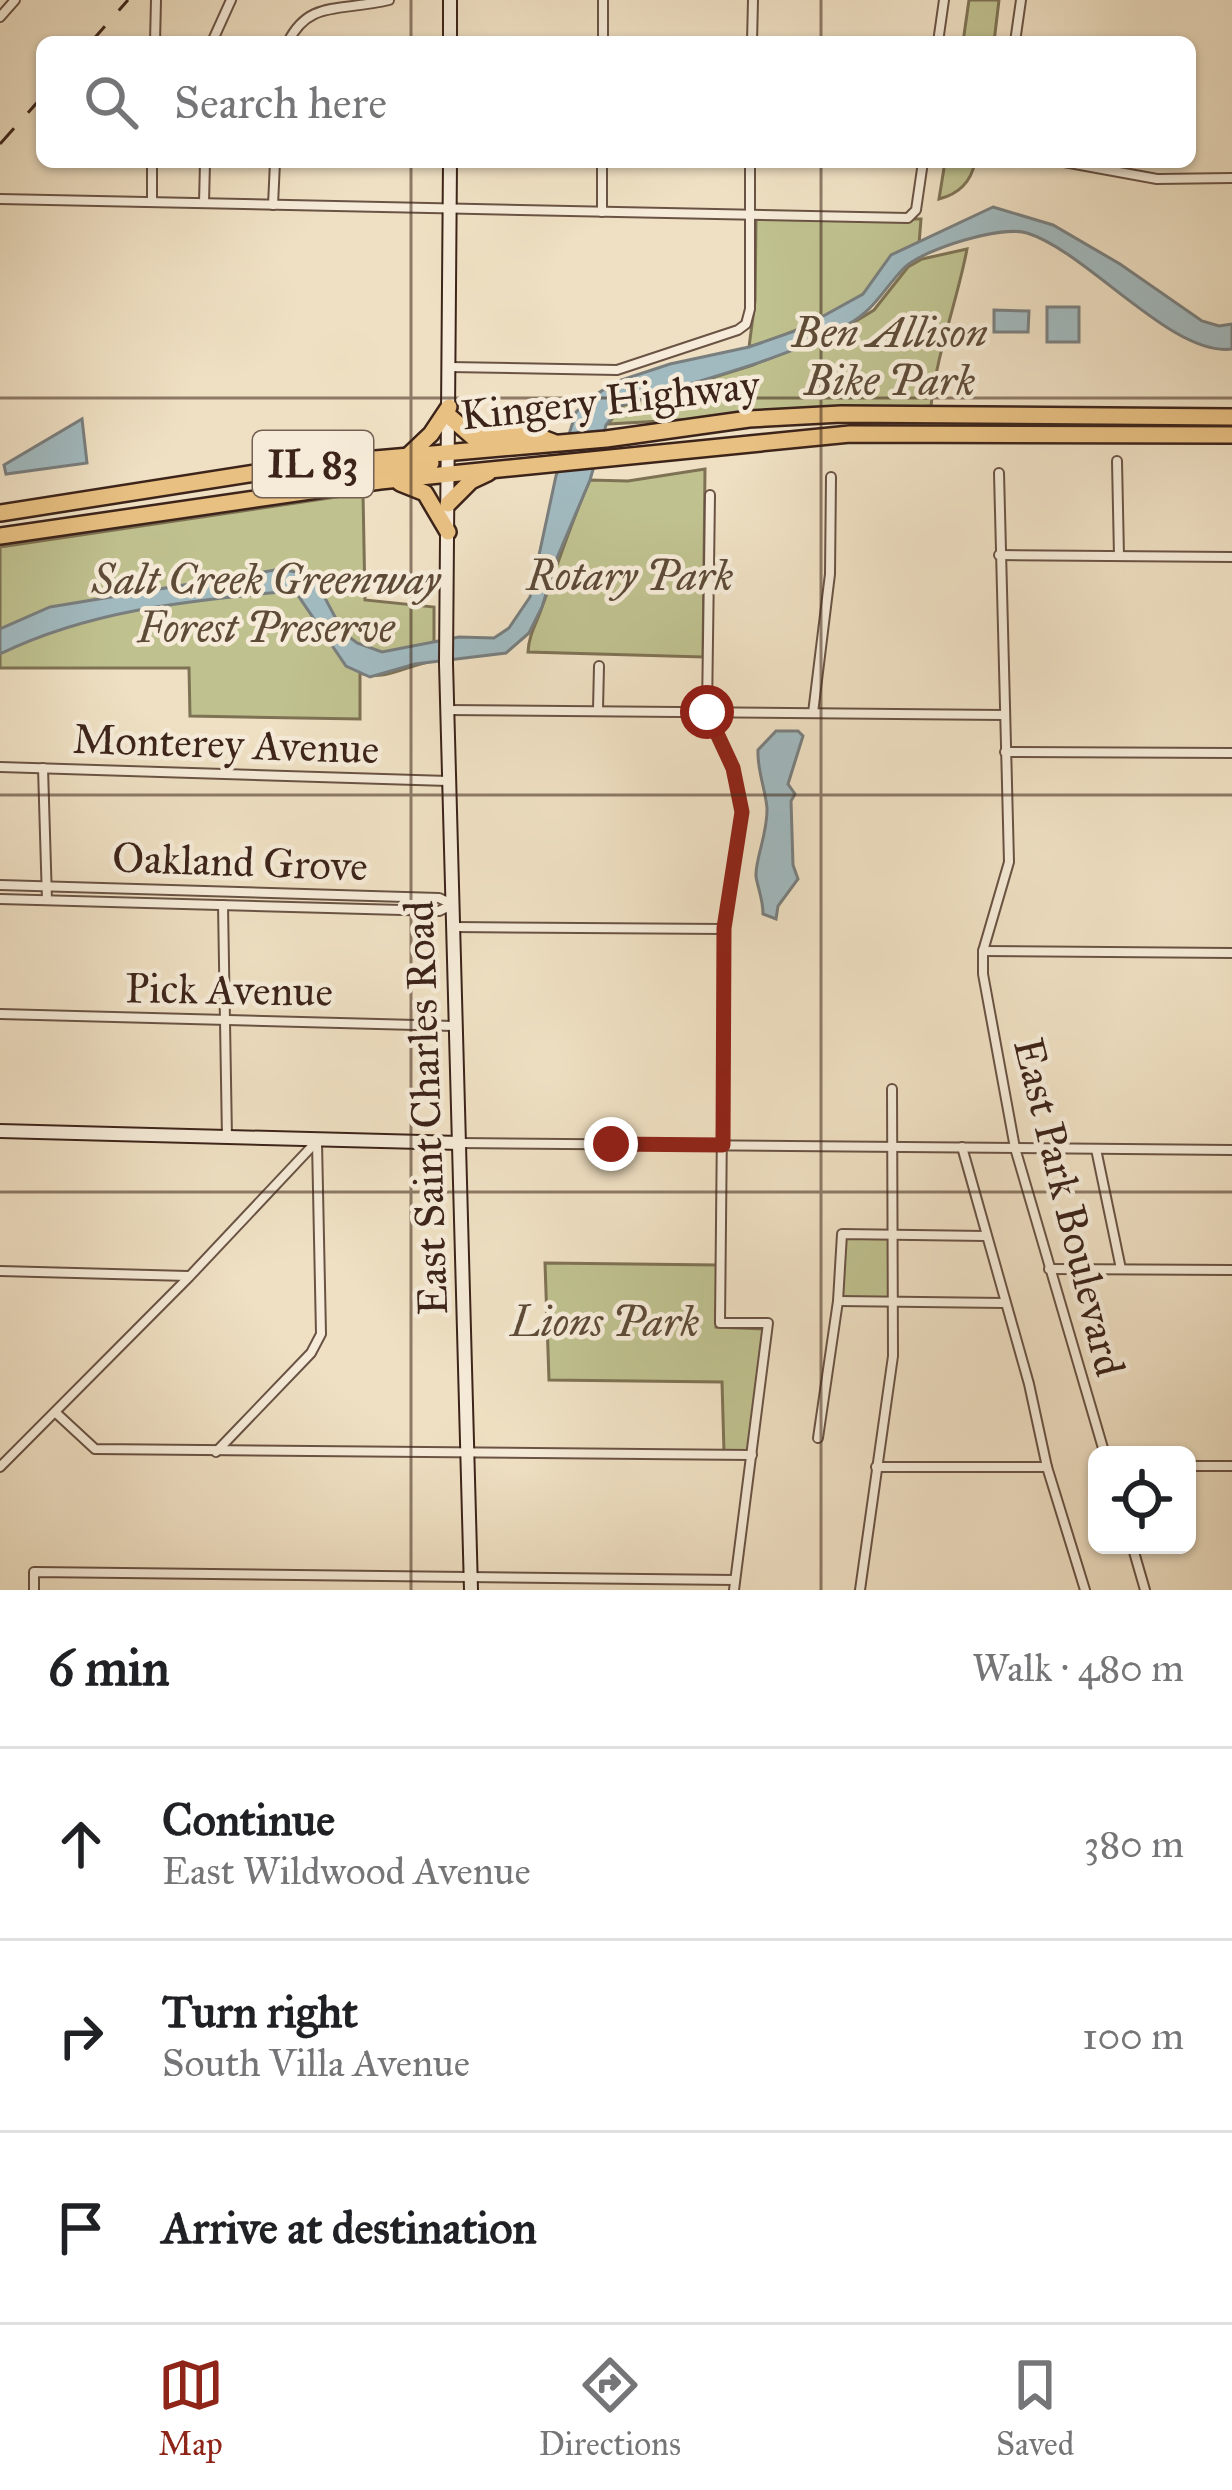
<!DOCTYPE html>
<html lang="en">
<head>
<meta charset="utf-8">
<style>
  :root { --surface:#fff; --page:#f2f2f2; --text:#202124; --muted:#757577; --line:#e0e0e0; --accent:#8f2418 }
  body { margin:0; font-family:"IM FELL Great Primer",serif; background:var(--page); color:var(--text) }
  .controls { position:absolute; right:36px; bottom:36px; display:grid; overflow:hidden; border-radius:18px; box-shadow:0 3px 9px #0004 }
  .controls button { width:108px; height:108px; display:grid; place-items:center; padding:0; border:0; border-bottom:3px solid var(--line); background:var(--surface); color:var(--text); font:60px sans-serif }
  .stop { position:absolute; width:36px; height:36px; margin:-27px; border:9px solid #8f2418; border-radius:50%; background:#fff }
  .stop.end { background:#8f2418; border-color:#fff; box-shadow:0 3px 12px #0008 }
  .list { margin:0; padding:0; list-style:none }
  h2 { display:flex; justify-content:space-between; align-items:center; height:156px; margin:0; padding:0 48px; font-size:51px }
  h2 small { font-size:39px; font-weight:400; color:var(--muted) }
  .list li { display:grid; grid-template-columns:78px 1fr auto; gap:36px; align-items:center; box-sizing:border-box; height:192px; padding:0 48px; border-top:3px solid var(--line) }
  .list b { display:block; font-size:45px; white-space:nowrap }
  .list p { margin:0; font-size:39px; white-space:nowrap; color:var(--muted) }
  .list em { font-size:39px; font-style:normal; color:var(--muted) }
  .icon { flex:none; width:66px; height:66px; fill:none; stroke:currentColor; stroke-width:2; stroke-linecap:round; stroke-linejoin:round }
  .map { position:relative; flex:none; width:1232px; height:1590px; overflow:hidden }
  .search { position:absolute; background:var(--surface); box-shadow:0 3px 9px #0004; left:36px; right:36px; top:36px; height:132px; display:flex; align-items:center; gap:30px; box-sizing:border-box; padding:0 42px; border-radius:18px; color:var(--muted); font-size:45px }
  .sheet { height:732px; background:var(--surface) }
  nav { display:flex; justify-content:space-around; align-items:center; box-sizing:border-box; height:168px; border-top:3px solid var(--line); background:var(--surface); font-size:33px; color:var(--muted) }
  nav a { display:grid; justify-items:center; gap:6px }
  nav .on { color:var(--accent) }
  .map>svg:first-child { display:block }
  .green { fill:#bfc18f; stroke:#7e7254; stroke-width:3 }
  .water { fill:#a1bac0; stroke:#797e7e; stroke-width:3 }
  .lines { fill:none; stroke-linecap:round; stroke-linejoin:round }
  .street-casing { stroke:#6a5344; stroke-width:12 }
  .secondary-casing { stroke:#3d241a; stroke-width:16 }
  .highway-casing { stroke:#3d241a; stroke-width:20 }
  .street { stroke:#f5ebd8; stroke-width:8 }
  .secondary { stroke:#f5ebd8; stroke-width:12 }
  .highway { stroke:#e8c082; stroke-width:15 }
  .rail { stroke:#3d241a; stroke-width:3; stroke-dasharray:21 21; stroke-linecap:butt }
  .route { stroke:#8f2418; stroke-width:15 }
  .grid { fill:none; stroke:#3d241a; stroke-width:3; stroke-opacity:0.55 }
  .labels { text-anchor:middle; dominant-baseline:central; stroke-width:9; stroke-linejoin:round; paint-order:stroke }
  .shield { fill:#f5ebd8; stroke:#746053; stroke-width:3 }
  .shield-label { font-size:39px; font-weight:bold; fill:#3d241a }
  .park-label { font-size:42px; font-style:italic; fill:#5e4b37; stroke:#f5ebd8 }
  .street-label { font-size:42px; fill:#3d241a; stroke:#f5ebd8 }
</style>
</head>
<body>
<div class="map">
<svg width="1232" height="1590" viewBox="0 0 1232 1590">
  <rect width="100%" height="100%" fill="#efe0c3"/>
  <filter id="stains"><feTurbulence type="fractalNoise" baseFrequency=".00167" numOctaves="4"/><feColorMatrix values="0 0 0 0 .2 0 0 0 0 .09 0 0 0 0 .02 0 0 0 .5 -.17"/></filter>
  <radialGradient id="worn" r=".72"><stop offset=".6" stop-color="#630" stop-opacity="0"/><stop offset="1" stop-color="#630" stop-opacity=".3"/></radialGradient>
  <g class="green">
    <polygon points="969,0 999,0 994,42 963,42"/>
    <path d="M945,162H975C971,182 959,194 939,199Z"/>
    <path d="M756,219H921L919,244C878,257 889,270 863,294C839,316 781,337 749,347L755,301Z"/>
    <path d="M967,249C957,302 937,352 931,406L608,424L622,406L753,365L848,326L874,310L908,267L922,259Z"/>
    <path d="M705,469L703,657L528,652C529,634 536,625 542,607C558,564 571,522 590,480L628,481Z"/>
    <path d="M363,493L365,600L434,607V661C410,664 384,682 360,673V719L190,716L189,668H0V547Z"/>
    <polygon points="844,1237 892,1238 891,1300 841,1299"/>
    <polygon points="545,1263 717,1265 716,1327 764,1329 749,1452 724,1452 722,1382 549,1380"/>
  </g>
  <g class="water">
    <path d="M993,207L1053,225L1120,264L1202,321L1219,326L1232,324V349C1172,357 1088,252 1027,233C1001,225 925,249 905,267C883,289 877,308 847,325C778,363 696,380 622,405L606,425L590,480L557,558L542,607L529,633L506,653L415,664L370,677L346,666L297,594L281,592C185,601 88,611 0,654V629L50,607L281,569L305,574L316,581L343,632L357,643L382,652L459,637L494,638L509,628L530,597L556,476L576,412L591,398L615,382L670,364L749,347L798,330L863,294L891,255Z"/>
    <rect x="1047" y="307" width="32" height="35"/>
    <polygon points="994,310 1029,311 1028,332 994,332"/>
    <polygon points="82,419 87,463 6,474 4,465"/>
    <path d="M776,731H798L803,736L788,784L795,794L791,801L793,865L798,879L778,906L776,919L763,914C763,898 757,886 756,876C755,860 768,832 767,808C765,787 757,770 758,750Z"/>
  </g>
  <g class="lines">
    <g class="street-casing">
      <g id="street">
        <polyline points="0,17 15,0"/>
        <polyline points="155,42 156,0"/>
        <polyline points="212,42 231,0"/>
        <path d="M288,42C309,0 338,12 389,0"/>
        <polyline points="603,42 603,0"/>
        <polyline points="752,42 753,0"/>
        <polyline points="938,42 944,0"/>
        <polyline points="1015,42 1021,0"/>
        <polyline points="1064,162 1157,179 1232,178"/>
        <polyline points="0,199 908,218 916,210 923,162"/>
        <polyline points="152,201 152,162"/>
        <polyline points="204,203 205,162"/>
        <polyline points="273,205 275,162"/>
        <polyline points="602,212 602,162"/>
        <polyline points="449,367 617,370 738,330 746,324 750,309 750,162"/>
        <polyline points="1117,461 1119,556"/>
        <polyline points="999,473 1009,862 983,951 983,974 1015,1148 1105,1455"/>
        <polyline points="710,495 707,712 733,768 742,812 724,929 720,1323 768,1323 734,1590"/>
        <polyline points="999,555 1232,557"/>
        <polyline points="598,709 599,666"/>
        <polyline points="447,710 1004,715"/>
        <polyline points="813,713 830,574 831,477"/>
        <polyline points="1005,752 1232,753"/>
        <polyline points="0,767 448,781"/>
        <polyline points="43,768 47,900"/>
        <polyline points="0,885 439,898 452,904"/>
        <polyline points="0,899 439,911 452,905"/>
        <polyline points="223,905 227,1138"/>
        <polyline points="454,927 724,929"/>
        <polyline points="983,951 1232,953"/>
        <polyline points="0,1014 454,1026"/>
        <polyline points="460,1143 1232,1150"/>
        <polyline points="962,1147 1029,1384 1047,1467 1085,1590"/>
        <polyline points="1096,1149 1121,1269"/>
        <polyline points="1049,1269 1232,1270"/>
        <polyline points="0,1271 188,1276"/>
        <polyline points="838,1301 1004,1303"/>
        <polyline points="55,1412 95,1449 752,1455"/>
        <polyline points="818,1438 838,1301 842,1234 985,1236"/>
        <polyline points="216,1452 311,1353 321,1334 317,1142"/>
        <polyline points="1187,1466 1232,1466"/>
        <polyline points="0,1467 189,1277 317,1141"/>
        <polyline points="876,1467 1047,1467"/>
        <polyline points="1132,1545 1145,1590"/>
        <polyline points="34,1590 34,1572 735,1580"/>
        <polyline points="860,1590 893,1356 892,1089"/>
      </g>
    </g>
    <g class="secondary-casing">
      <g id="secondary">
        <polyline points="450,42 450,0"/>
        <polyline points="450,162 446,663 471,1590"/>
        <polyline points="0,1131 460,1143"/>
      </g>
    </g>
    <g class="highway-casing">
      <g id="highway">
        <polyline points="449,416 474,438 532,434 553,442"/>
        <polyline points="410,454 431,434 449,407"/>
        <polyline points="400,483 425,493 448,532"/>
        <polyline points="271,487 315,476 431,463"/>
        <polyline points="448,504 471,481 488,473"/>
        <polyline points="0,513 306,465 606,439 749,419 841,414 1232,417"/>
        <polyline points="0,536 380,481 850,434 1232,435"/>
      </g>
    </g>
    <use href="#street" class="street"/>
    <use href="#secondary" class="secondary"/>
    <use href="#highway" class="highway"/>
    <g class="rail">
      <polyline points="91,42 128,0"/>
      <polyline points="0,144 42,97"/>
    </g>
  </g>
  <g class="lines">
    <polyline class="route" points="611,1144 723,1145 724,928 742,812 733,768 707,712"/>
  </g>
  <path class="grid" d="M411,0V42M821,0V42M411,162V1590M821,162V1590M0,398H1232M0,795H1232M0,1192H1232"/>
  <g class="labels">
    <rect class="shield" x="253" y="431" width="120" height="66" rx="9"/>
    <g class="shield-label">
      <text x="313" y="464">IL 83</text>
    </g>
    <g class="park-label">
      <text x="890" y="333">Ben Allison<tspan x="890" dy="48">Bike Park</tspan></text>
      <text x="630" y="576">Rotary Park</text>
      <text x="266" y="580">Salt Creek Greenway<tspan x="266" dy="48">Forest Preserve</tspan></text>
      <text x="605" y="1322">Lions Park</text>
    </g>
    <g class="street-label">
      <text transform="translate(610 400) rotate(-6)">Kingery Highway</text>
      <text transform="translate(226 744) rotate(2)">Monterey Avenue</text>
      <text transform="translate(240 862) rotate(2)">Oakland Grove</text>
      <text transform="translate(229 990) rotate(1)">Pick Avenue</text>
      <text transform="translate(426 1108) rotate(-92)">East Saint Charles Road</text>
      <text transform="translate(1069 1207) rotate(76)">East Park Boulevard</text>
    </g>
  </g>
  <rect width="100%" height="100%" filter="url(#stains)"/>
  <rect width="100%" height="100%" fill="url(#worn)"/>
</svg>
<div class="controls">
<button><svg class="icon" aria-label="locate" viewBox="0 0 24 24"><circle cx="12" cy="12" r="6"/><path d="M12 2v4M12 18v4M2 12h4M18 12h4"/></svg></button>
</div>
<div class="stop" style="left:707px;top:712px"></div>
<div class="stop end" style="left:611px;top:1144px"></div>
<div class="search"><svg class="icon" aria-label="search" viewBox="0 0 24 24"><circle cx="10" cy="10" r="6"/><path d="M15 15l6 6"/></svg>Search here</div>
</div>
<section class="sheet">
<h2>6 min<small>Walk · 480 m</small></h2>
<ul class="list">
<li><svg class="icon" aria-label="ahead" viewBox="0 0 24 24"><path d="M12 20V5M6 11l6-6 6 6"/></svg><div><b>Continue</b><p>East Wildwood Avenue</p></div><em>380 m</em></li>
<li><svg class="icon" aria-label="right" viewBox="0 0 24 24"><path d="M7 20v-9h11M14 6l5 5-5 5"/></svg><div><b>Turn right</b><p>South Villa Avenue</p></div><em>100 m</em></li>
<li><svg class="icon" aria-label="arrive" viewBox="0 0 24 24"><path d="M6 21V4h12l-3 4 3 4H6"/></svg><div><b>Arrive at destination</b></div></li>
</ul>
</section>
<nav>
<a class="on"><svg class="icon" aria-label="map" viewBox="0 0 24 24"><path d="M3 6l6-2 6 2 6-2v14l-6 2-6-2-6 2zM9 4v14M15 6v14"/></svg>Map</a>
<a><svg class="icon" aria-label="directions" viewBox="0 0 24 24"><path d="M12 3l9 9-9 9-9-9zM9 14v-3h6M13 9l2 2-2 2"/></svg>Directions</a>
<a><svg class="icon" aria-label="saved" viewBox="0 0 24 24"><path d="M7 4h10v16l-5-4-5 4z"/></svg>Saved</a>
</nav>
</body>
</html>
